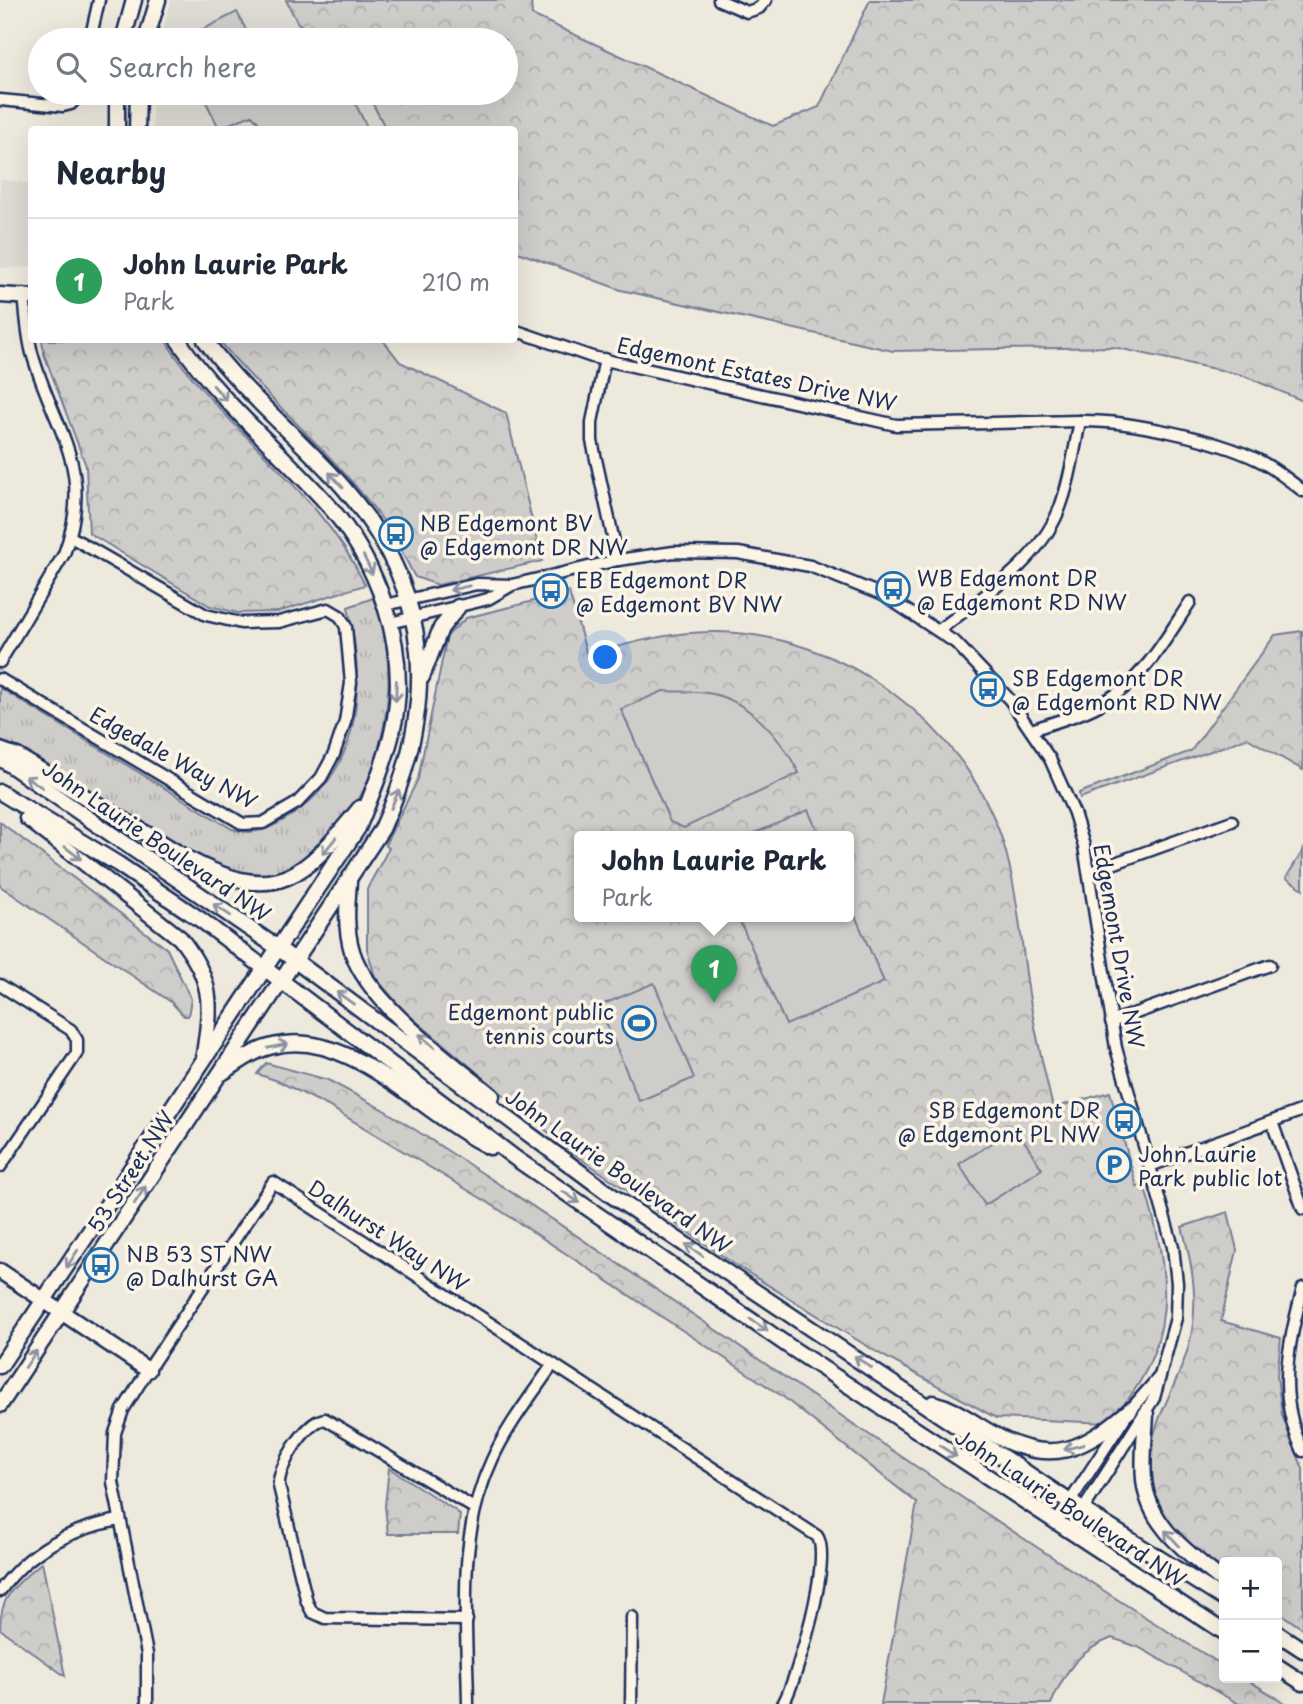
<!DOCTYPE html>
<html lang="en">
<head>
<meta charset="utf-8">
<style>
  :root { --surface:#fff; --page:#f6f6f7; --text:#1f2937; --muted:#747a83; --line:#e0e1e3; --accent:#111827 }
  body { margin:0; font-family:"Playpen Sans",sans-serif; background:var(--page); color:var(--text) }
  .controls { position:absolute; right:21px; bottom:21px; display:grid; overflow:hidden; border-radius:7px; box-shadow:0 7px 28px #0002 }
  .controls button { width:63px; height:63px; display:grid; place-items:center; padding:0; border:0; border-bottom:2px solid var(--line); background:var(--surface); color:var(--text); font:35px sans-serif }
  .you { position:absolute; left:606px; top:658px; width:24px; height:24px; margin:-18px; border:5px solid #fff; border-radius:50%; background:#1a73e8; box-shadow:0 0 0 10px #1a73e833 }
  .badge { display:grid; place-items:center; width:46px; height:46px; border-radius:50%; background:var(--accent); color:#fff; font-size:23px; font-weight:700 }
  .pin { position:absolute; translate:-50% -58px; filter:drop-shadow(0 2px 4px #0008) }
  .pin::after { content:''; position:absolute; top:37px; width:24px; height:21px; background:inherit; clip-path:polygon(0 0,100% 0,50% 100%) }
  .popup { position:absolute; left:574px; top:831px; width:280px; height:91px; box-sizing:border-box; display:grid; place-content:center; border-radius:7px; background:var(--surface); filter:drop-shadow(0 2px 5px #0005); font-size:23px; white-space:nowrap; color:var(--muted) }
  .popup b { font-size:26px; color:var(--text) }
  .popup::after { content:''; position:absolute; left:50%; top:100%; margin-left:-14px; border:14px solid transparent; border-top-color:var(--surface) }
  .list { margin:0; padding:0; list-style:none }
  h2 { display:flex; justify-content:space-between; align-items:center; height:91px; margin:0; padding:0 28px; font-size:30px }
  h2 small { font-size:23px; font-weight:400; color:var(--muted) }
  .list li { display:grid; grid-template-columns:46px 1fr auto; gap:21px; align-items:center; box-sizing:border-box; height:126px; padding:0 28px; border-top:2px solid var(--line) }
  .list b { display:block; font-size:26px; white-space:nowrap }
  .list p { margin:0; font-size:23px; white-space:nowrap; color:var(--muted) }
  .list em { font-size:23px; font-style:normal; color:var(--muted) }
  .icon { flex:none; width:38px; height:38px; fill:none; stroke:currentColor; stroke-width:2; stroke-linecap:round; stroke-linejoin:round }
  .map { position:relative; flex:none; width:1303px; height:1704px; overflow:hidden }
  .search { position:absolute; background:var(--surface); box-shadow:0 7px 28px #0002; left:28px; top:28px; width:490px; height:77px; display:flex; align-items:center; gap:18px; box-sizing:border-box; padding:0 24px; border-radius:38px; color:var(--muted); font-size:26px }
  .panel { position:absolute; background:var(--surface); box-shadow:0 7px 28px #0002; left:28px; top:126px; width:490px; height:217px; border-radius:7px }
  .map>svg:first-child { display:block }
  .built { fill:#dedbd4 }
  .grass { fill:url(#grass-tufts); stroke:#757e94; stroke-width:2 }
  .park { fill:url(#park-crowns); stroke:#757e94; stroke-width:2; fill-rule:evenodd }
  .pitch { fill:#cfcdca; stroke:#757e94; stroke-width:2 }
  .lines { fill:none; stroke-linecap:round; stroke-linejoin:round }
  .street-casing { stroke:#1b2f5e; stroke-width:15 }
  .secondary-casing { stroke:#1b2f5e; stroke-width:19 }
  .street { stroke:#fcf5e5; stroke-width:10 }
  .secondary { stroke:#fcf5e5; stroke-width:14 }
  .oneway { stroke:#8c92a2 }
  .labels { text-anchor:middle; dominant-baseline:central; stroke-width:7; stroke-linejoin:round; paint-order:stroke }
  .street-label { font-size:21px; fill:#1b2f5e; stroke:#fcf5e5 }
  .poi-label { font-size:21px; fill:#1b2f5e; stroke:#fcf5e5; text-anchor:start }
</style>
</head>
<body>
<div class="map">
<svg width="1303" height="1704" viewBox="0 0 1303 1704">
  <defs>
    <pattern id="grass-tufts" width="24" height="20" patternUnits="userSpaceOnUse" patternTransform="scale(1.75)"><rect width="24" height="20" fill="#cfcdca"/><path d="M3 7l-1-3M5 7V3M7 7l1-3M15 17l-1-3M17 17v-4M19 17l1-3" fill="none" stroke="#b1b0b0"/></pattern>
    <pattern id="park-crowns" width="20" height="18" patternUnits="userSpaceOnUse" patternTransform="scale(1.75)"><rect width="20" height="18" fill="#cfcdca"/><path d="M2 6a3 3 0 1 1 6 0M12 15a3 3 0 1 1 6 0" fill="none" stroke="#b1b0b0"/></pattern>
  </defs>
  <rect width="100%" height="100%" fill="#eee9dd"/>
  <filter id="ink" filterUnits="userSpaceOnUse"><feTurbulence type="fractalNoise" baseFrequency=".0143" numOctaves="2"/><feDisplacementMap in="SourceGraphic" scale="14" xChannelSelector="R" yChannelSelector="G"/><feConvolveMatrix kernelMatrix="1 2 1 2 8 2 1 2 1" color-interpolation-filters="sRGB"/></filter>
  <g filter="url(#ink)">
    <g class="built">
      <polygon points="171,0 286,0 306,32 317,40 161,40"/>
      <polygon points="153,93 367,93 386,129 152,130"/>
      <polygon points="0,180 31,183 31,267 0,268"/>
    </g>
    <path class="grass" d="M373,598C397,654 391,719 370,775C354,817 311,873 262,876C250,877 226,874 215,868C190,856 166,839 142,825C94,796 47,768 0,740V688L232,829C255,837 272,828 292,815C364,767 365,683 348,607Z"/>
    <g class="park">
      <polygon points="286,0 531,0 532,15 773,126 819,107 870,0 1303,0 1303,401 1242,375 1113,347 893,351 621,290 515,251 514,130 386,129 367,93 506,93 506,40 317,40 297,22"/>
      <path d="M42,340H165C221,429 320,488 365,585L278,612L238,613L210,606L89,533L86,466L44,354Z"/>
      <path d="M219,340H383L400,362L506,413L542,561L438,585L415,577C406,561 399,544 389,529C341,459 272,406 219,340Z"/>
      <path d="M569,592L587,655C630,643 672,631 717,632C842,634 964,722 1003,842C1018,891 1021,943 1029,994C1035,1032 1044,1070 1053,1108L1110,1092L1137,1187L1144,1185C1172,1277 1180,1348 1108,1423L996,1418L880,1354L737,1266L574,1154L403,1010L375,977L367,949V889L389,848L385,845L418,779L447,636L466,618ZM579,837H849V917H579Z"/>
      <polygon points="1302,631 1303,770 1247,738 1080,798 1079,793 1191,751 1275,635"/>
      <polygon points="0,822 167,949 191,999 188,1016 184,1016 171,1002 0,886"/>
      <polygon points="1303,850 1303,889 1286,878"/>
      <path d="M266,1063L328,1080L384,1110C668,1289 937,1491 1224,1666V1678H1244L1287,1704H1239L1138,1647L1112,1638C1078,1651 1065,1671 1051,1704H881L917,1503L782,1396L489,1203L328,1106L278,1081L257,1074Z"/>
      <path d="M1228,1212L1237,1250L1221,1321L1281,1338L1277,1376L1282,1415L1303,1469V1629L1277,1611V1562H1224V1573C1170,1533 1132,1493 1158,1422C1167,1397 1181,1374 1188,1348C1200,1307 1193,1266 1182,1227Z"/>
      <polygon points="389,1468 456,1511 460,1515 458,1534 388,1534 385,1506"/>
      <path d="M42,1562L65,1676L0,1629C0,1594 17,1584 42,1562Z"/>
    </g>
    <g class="pitch">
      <polygon points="237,12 251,40 197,40 194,34"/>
      <polygon points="205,93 350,93 368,129 264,129 252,115 219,128 202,94"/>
      <path d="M663,691C678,692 693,691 707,693C749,699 781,738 799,773L684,828L670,822L621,709Z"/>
      <polygon points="808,810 820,837 746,837"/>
      <polygon points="849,902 884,982 786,1025 738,917 849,917"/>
      <polygon points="654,983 694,1078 639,1101 599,1006"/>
      <polygon points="1016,1128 1042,1169 985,1205 959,1164"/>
    </g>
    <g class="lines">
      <g class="street-casing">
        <g id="street">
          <polyline points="719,0 747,12 759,8 766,0"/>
          <polyline points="90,40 99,0"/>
          <polyline points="0,100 63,106 71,104 81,93"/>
          <polyline points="514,330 592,357 896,425 1080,421"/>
          <polyline points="605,359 592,422 592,441 618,560"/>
          <polyline points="385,605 477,584 512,585"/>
          <polyline points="390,623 488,599 512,585 618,560 674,552 738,553 810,566 885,596 956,643 1010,700 1050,759 1074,813 1084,846 1116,1048 1173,1247 1177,1283 1176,1318 1154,1398 1069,1532"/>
          <path d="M939,630C983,596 1037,564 1059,510C1070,482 1074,450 1080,421C1128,420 1215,439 1258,460C1274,468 1289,480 1303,491"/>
          <path d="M0,662L64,554C96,467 54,431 32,353C27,334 26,314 24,294"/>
          <polyline points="0,679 243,824 263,823 297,803 321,778 334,754 345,722 351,683 346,627 340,616 328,609 279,622 241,623 206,615 71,537"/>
          <path d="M1032,730C1056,721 1083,715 1104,702C1144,679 1165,640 1190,602"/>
          <polyline points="1090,872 1232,821"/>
          <polyline points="0,985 71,1030 77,1040 77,1053 0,1167"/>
          <polyline points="1111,1022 1270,965"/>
          <polyline points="1272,1122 1303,1209"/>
          <polyline points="1150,1166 1303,1110"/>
          <path d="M1303,1288C1288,1346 1276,1395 1303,1451"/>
          <polyline points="1056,1523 1130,1410 1159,1377"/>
          <path d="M0,1591C28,1551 72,1528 119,1520"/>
          <path d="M467,1620L325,1618L312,1612L307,1602L279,1486C277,1467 306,1421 325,1419L474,1508"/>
          <path d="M147,1704V1654L113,1482L115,1433L123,1410L148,1370L273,1182L817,1536C833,1556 797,1680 783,1704"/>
          <path d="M468,1704C467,1622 456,1536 492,1460C507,1426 532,1395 553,1364"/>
          <polyline points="631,1704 632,1617"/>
        </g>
      </g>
      <g class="secondary-casing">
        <g id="secondary">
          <polyline points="123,40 134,0"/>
          <polyline points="146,40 158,0"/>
          <polyline points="117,130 117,93"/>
          <polyline points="137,130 138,93"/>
          <polyline points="0,295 32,297"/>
          <polyline points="422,677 441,628 458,607"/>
          <path d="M0,750L17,756L190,860C278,906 304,877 360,808"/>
          <polyline points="0,758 278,948 611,1195 1070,1502 1224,1599"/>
          <polyline points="0,792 118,864 201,920 515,1158 790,1347 1224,1632"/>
          <path d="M27,818L180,938C213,980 212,1002 204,1054"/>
          <path d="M349,882C347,905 345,928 352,951C367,1002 451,1062 492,1096"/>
          <path d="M222,1073C238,1063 254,1050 273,1046C350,1026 425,1117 490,1147"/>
          <polyline points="0,1271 148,1370"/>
          <path d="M0,1366L358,828C371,796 384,766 392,733C412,650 378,558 321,497C273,445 218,399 178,340"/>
          <path d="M933,1403C957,1409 973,1423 995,1435C1052,1467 1085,1449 1130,1410"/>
          <path d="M0,1405L382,829C438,706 435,592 343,487C299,437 245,395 205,340"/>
          <path d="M1146,1414C1145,1435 1142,1458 1144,1479C1148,1527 1190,1554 1224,1582"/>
          <polyline points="1277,1633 1303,1650"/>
          <polyline points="1277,1666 1303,1683"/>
        </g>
      </g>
      <use href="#street" class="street"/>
      <use href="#secondary" class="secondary"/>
    </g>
    <defs><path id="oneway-shaft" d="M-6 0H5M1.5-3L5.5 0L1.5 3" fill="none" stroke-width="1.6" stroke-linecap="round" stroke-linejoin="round" transform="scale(1.75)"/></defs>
    <g class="oneway">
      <use href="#oneway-shaft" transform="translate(220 393) rotate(48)"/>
      <use href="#oneway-shaft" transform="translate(336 480) rotate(-133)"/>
      <use href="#oneway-shaft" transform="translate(368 565) rotate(64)"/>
      <use href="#oneway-shaft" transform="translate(460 588) rotate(167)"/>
      <use href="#oneway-shaft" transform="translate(396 691) rotate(92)"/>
      <use href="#oneway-shaft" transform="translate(34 782) rotate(-146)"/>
      <use href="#oneway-shaft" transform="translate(395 799) rotate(-67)"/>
      <use href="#oneway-shaft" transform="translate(329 846) rotate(129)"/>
      <use href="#oneway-shaft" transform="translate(73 853) rotate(38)"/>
      <use href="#oneway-shaft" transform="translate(222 910) rotate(-146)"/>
      <use href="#oneway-shaft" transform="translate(345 998) rotate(-144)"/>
      <use href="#oneway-shaft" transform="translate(427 1041) rotate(-139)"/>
      <use href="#oneway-shaft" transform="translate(278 1046) rotate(-12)"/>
      <use href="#oneway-shaft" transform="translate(140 1195) rotate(-57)"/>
      <use href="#oneway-shaft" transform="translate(571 1197) rotate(34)"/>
      <use href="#oneway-shaft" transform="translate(694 1250) rotate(-146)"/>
      <use href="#oneway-shaft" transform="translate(72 1259) rotate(123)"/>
      <use href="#oneway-shaft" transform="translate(759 1325) rotate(34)"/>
      <use href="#oneway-shaft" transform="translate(31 1359) rotate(-56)"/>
      <use href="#oneway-shaft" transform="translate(863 1362) rotate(-146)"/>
      <use href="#oneway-shaft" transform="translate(1074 1447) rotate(165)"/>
      <use href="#oneway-shaft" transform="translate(948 1451) rotate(33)"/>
      <use href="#oneway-shaft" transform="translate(1172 1538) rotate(-133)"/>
    </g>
  </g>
  <defs>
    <g id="bus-ring" transform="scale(1.75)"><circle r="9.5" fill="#fcf5e5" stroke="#1f6fb2" stroke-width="1.5"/><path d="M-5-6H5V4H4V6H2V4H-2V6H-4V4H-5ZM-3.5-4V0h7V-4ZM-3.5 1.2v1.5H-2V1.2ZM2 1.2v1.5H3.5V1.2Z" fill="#1f6fb2"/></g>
    <g id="stadium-ring" transform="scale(1.75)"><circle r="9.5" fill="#fcf5e5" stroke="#1f6fb2" stroke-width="1.5"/><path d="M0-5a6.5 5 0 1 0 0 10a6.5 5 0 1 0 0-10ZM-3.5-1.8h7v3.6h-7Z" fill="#1f6fb2"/></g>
    <g id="parking-ring" transform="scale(1.75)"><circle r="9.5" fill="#fcf5e5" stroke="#1f6fb2" stroke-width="1.5"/><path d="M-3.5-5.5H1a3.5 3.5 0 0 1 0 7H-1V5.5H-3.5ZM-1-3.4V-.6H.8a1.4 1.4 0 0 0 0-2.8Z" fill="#1f6fb2"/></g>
  </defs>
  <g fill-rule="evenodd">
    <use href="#bus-ring" x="396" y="534"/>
    <use href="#bus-ring" x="893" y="589"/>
    <use href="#bus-ring" x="551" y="591"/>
    <use href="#bus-ring" x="988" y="689"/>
    <use href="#stadium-ring" x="639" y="1023"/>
    <use href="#bus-ring" x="1124" y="1121"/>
    <use href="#parking-ring" x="1114" y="1165"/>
    <use href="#bus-ring" x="101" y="1265"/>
  </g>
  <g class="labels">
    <g class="street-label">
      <text transform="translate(757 373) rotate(12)">Edgemont Estates Drive NW</text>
      <text transform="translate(174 757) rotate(29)">Edgedale Way NW</text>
      <text transform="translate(157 840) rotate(34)">John Laurie Boulevard NW</text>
      <text transform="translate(1120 946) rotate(80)">Edgemont Drive NW</text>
      <text transform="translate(619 1170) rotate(35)">John Laurie Boulevard NW</text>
      <text transform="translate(130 1171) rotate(-57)">53 Street NW</text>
      <text transform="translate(389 1235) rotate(33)">Dalhurst Way NW</text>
      <text transform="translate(1071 1507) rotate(33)">John Laurie Boulevard NW</text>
    </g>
    <g class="poi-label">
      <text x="420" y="522">NB Edgemont BV<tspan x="420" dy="24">@ Edgemont DR NW</tspan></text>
      <text x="917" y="577">WB Edgemont DR<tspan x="917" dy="24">@ Edgemont RD NW</tspan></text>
      <text x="576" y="579">EB Edgemont DR<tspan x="576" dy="24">@ Edgemont BV NW</tspan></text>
      <text x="1012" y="677">SB Edgemont DR<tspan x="1012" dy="24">@ Edgemont RD NW</tspan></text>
      <text x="614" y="1011" text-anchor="end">Edgemont public<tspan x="614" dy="24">tennis courts</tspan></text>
      <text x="1100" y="1109" text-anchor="end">SB Edgemont DR<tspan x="1100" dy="24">@ Edgemont PL NW</tspan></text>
      <text x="1138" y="1153">John Laurie<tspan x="1138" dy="24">Park public lot</tspan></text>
      <text x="126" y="1253">NB 53 ST NW<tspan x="126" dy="24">@ Dalhurst GA</tspan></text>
    </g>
  </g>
</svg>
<div class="controls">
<button>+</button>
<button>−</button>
</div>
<div class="you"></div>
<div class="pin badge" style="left:714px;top:1003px;background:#2e9e5b">1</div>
<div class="popup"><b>John Laurie Park</b>Park</div>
<div class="search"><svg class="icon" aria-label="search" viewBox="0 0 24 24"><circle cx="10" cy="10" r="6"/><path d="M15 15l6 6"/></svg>Search here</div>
<section class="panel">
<h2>Nearby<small></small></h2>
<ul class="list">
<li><span class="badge" style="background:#2e9e5b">1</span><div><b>John Laurie Park</b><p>Park</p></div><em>210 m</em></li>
</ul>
</section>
</div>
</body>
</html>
